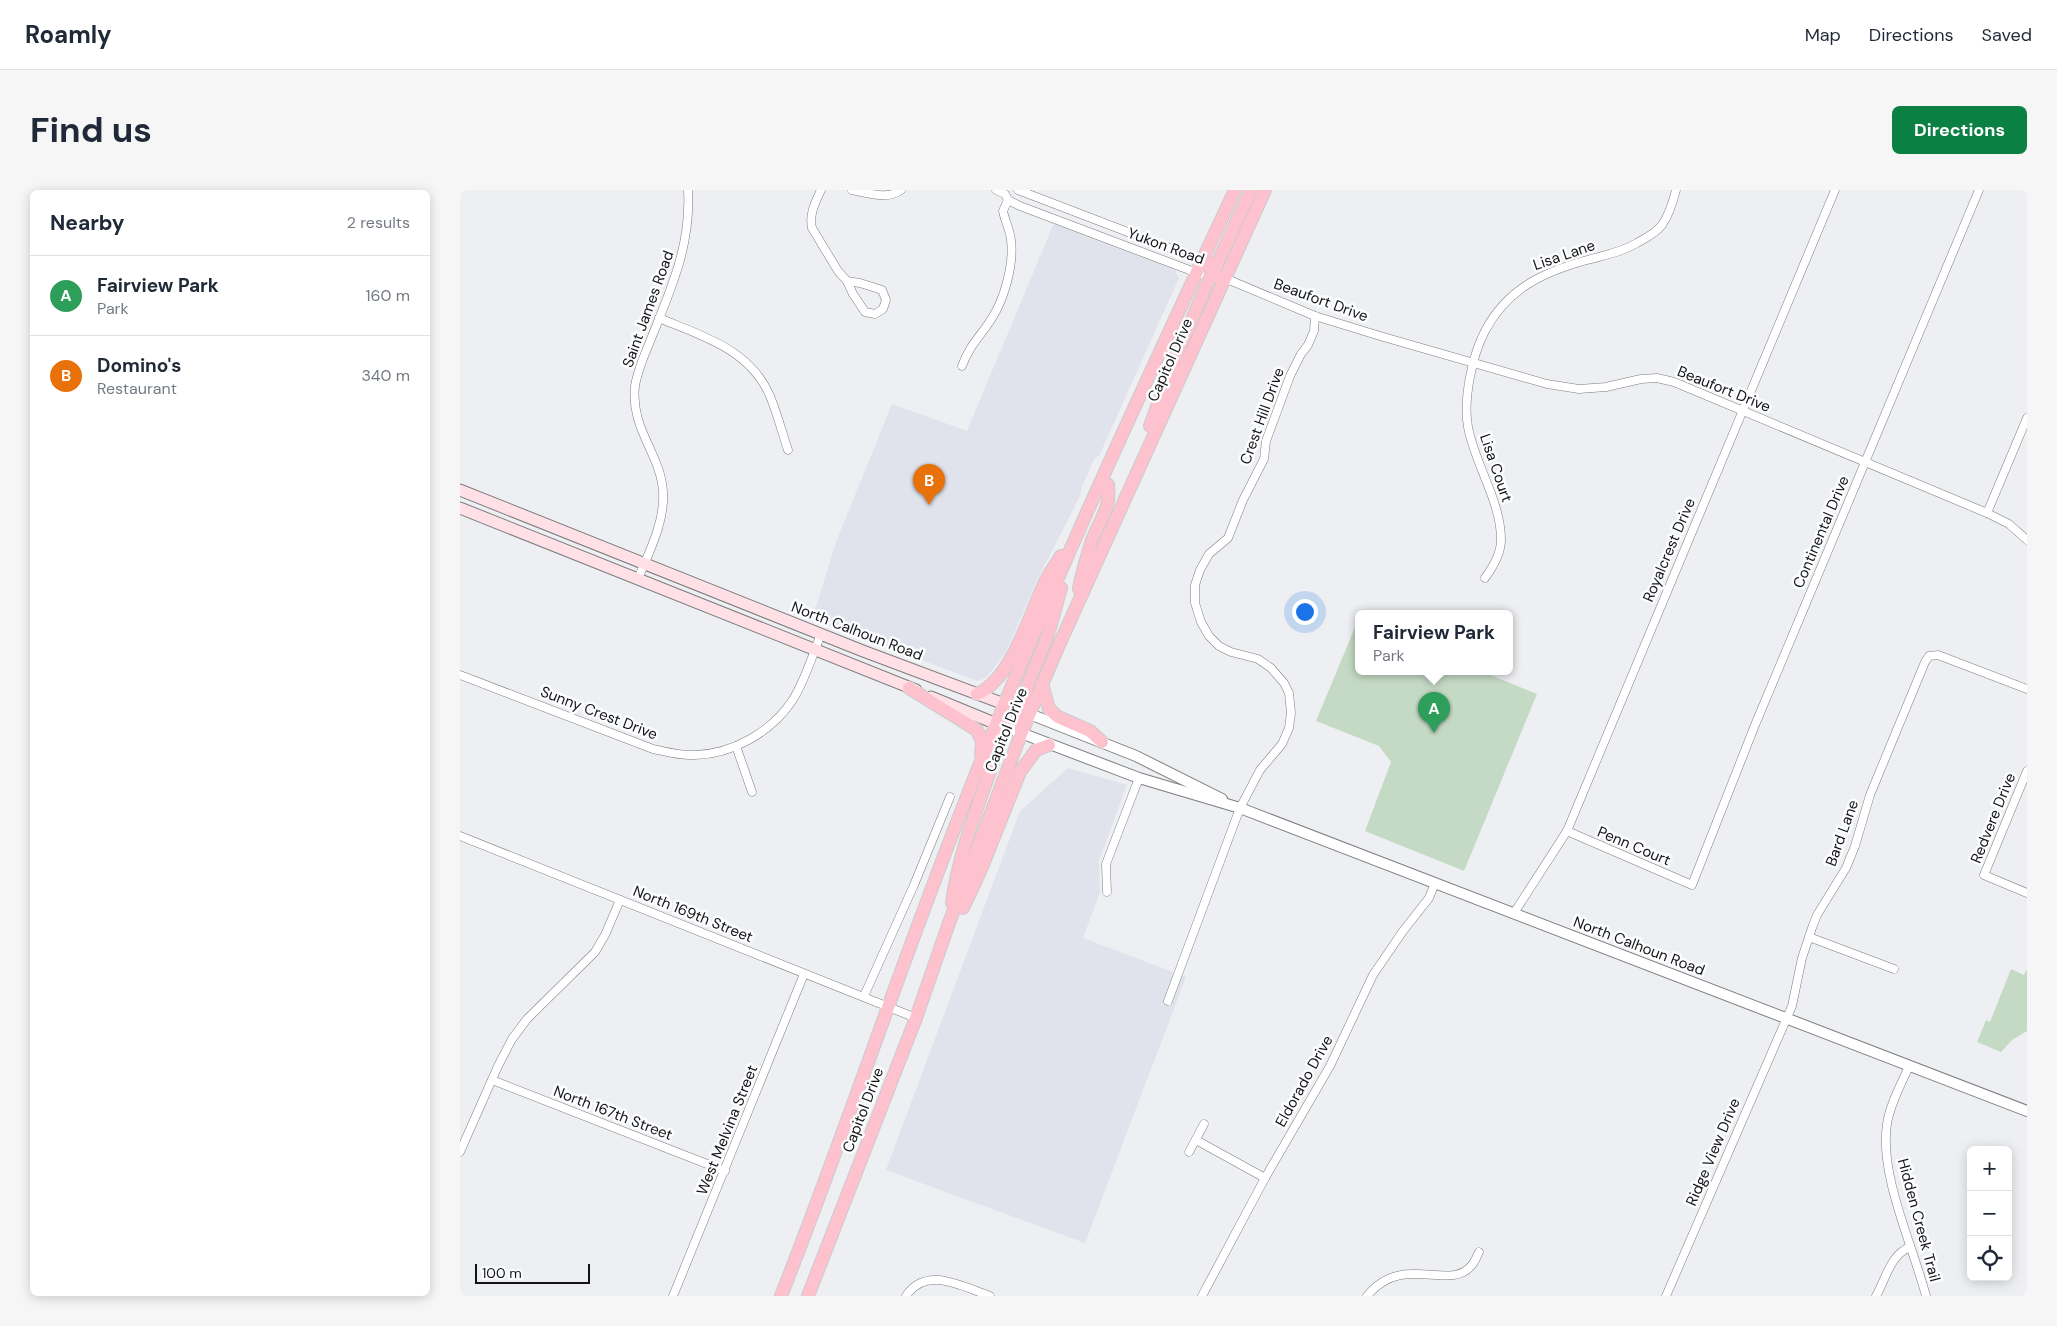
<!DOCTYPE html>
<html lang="en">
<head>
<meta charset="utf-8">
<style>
  :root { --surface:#fff; --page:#f6f6f7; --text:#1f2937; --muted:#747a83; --line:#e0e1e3; --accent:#0b8043 }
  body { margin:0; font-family:"DM Sans",sans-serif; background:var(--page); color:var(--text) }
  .controls { position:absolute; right:15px; bottom:15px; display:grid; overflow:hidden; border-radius:8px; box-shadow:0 2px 12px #0003 }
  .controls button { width:45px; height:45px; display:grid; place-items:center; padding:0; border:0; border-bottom:1px solid var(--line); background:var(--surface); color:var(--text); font:25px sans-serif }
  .scale { position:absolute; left:15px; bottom:12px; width:115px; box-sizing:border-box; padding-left:5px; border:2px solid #141415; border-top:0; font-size:14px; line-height:18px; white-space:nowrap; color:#141415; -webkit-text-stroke:4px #fcfdff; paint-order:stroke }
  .you { position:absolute; left:844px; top:421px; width:18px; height:18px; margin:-12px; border:4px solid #fff; border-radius:50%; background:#1a73e8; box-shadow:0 0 0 8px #1a73e833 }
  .badge { display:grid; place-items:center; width:32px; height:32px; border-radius:50%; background:var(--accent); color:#fff; font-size:16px; font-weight:700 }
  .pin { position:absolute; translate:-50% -41px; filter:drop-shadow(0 1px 2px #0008) }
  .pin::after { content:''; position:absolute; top:26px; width:18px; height:15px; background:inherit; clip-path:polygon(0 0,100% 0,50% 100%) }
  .popup { position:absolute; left:895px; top:420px; width:158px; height:65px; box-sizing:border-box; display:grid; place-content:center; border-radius:8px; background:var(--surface); filter:drop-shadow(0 1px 4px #0005); font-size:16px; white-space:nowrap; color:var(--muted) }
  .popup b { font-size:19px; color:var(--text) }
  .popup::after { content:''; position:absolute; left:50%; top:100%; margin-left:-10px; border:10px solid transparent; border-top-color:var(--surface) }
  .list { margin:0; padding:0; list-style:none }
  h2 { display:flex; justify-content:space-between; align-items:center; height:65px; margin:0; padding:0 20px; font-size:21px }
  h2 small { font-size:16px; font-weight:400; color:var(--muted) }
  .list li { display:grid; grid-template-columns:32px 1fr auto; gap:15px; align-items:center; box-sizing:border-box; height:80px; padding:0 20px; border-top:1px solid var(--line) }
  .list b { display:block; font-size:19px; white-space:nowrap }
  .list p { margin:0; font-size:16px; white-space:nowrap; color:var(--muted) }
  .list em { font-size:16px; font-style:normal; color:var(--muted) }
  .icon { flex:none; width:28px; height:28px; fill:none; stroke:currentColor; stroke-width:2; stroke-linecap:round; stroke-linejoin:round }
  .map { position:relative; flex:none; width:1567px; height:1106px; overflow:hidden; border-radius:8px }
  header { display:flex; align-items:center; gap:30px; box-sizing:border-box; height:70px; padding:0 25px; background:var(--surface); border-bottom:1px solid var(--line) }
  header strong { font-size:24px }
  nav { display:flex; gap:28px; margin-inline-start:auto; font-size:18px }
  .intro { display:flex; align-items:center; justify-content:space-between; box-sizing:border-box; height:120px; padding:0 30px }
  h1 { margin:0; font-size:35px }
  .button { padding:12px 22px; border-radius:8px; background:var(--accent); color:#fff; font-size:18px; font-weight:700 }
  main { display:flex; gap:30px; padding:0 30px }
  aside { flex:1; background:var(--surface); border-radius:8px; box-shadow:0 2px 12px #0003 }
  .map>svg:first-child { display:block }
  .built { fill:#e0e2ec }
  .green { fill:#c5dac4 }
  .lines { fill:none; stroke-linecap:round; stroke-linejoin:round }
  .minor-casing { stroke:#7c7d7f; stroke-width:9 }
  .tertiary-casing { stroke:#7c7d7f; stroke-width:12 }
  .secondary-casing { stroke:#7c7d7f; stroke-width:13 }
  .primary-casing { stroke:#cbcbcc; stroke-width:14 }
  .minor { stroke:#fff; stroke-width:8 }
  .tertiary { stroke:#fff; stroke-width:10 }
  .secondary { stroke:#ffe0e7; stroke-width:11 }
  .primary { stroke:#fec2cf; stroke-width:12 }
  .labels { text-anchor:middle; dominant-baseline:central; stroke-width:5; stroke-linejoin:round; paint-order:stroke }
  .street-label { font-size:15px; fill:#141415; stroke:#fcfdff }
</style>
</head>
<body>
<header>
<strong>Roamly</strong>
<nav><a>Map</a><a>Directions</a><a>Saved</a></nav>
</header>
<div class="intro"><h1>Find us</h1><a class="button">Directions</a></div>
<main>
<aside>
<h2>Nearby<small>2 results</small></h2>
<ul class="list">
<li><span class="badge" style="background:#2e9e5b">A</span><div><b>Fairview Park</b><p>Park</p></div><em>160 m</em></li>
<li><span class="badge" style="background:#e8710a">B</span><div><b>Domino's</b><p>Restaurant</p></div><em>340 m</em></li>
</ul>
</aside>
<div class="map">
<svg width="1567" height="1106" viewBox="0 0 1567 1106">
  <rect width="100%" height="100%" fill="#eeeff2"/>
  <g class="built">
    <polygon points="594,33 708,76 716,80 716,83 719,88 639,266 635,268 622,296 620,306 578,388 546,462 527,487 517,491 356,430 352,430 376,352 432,214 507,241"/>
    <polygon points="608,578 667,595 639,671 640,702 623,748 726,787 625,1053 426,980 560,621"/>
  </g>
  <g class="green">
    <polygon points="898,430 899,482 1023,482 1077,504 1004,681 905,641 931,572 919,556 856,531"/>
    <polygon points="1551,779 1564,785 1567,779 1567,841 1552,850 1541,862 1517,852 1526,830 1530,832"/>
  </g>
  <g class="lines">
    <g class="minor-casing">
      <g id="minor">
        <path d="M361,0C355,13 349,24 352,38L378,81L387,91"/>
        <path d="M392,0C408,3 428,10 441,0"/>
        <polyline points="536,0 545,4 548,10 560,16 740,84"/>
        <polyline points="558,0 746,72"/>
        <polyline points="762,87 855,126 920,146 1087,194 1119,199 1146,197 1181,189 1197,188 1214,192 1527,323 1549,334 1567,350"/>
        <polygon points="387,91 400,93 422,100 426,110 423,119 415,124 405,122 393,104"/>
        <path d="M199,128C242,146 290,159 310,206C317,223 322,242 328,260"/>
        <path d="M502,176C510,154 521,146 532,128C545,108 554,73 551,50C550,40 545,31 543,21L548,10"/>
        <polyline points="1527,323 1567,228"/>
        <path d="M1025,388C1033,377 1041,364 1041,350C1041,311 1015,275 1008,237C1003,210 1012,166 1025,141C1047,99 1083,82 1127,70C1145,65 1162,62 1177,53C1186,48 1196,43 1202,35C1209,25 1213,12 1216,0"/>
        <path d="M178,389C189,362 205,332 203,302C201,264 170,239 175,196C178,177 188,157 195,139C214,92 231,51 228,0"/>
        <path d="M0,485L193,559C207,562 220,566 235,565C273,564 311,542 332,511C345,491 352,466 361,444"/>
        <polyline points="276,556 292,602"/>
        <polyline points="1567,581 1524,685 1567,703"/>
        <polyline points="1107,641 1232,695 1295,535 1519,0"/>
        <polyline points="0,646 456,828"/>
        <polyline points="647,702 646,674 679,588"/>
        <polyline points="1054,723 1107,641 1375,0"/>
        <polyline points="1349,747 1434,779"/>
        <polyline points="404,806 454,695 490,607"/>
        <polyline points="708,811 780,618 800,580 822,554 829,538 831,523 829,503 824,493 811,478 798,469 771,462 759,456 749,446 741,432 735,413 735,395 740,380 749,364 768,348 783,310 804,269 806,251 816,224 830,186 841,164 848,155 854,141 855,126"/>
        <path d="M1449,876C1441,895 1430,914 1427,934C1419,985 1453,1056 1466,1106"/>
        <polyline points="32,890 265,981"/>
        <polyline points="736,950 805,988"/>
        <polyline points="0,962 38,876 52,849 67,829 135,762 145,745 160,710"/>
        <polyline points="729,962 744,934"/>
        <polyline points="213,1106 344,784"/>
        <path d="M446,1106C466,1075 503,1097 530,1106"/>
        <polyline points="742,1106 805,988 870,876 913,785 943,741 969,708 975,693"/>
        <path d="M907,1106C943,1062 989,1102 1011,1076C1015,1072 1017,1066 1019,1062"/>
        <polyline points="1206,1106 1332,816 1342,768 1352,738 1357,725 1386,678 1395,656 1410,605 1465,472 1469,466 1478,465 1567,499"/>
        <path d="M1416,1106C1426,1089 1430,1065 1450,1057"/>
      </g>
    </g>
    <g class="tertiary-casing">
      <g id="tertiary">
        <polyline points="562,521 676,566 762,609"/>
        <polyline points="545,537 679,588 780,618 1567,921"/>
      </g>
    </g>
    <g class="secondary-casing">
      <g id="secondary">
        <polyline points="0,300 403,461 560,520"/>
        <polyline points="0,318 456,500"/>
        <polyline points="471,507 544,537"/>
      </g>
    </g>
    <g class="primary-casing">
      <g id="primary">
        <polyline points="755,86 755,78 791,0"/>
        <polyline points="690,236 715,168 751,85 751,74"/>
        <path d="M619,399C622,382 627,366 632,350C640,329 651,319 648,295L642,290"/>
        <polyline points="582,494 589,519 598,527 630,541 642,552"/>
        <polyline points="449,498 517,540 522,551 521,564"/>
        <path d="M517,504C551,491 570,423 585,392C589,383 596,375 601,366"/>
        <path d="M561,541C557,508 575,480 586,450C592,433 596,415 601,398"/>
        <path d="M492,713C500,652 527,596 545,537V519"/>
        <polyline points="503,718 522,677 560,582 576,560 589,555"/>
        <path d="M321,1106C387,939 443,767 510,599C590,396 683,198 775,0"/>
        <polyline points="348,1106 456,828 489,733 561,544 599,455 805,0"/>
      </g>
    </g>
    <use href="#minor" class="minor"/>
    <use href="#tertiary" class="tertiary"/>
    <use href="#secondary" class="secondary"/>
    <use href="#primary" class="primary"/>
  </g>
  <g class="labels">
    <g class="street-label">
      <text transform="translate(706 56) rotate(20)">Yukon Road</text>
      <text transform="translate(1104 65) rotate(-19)">Lisa Lane</text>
      <text transform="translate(861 110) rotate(20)">Beaufort Drive</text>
      <text transform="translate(188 119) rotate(-70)">Saint James Road</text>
      <text transform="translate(710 170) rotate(-66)">Capitol Drive</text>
      <text transform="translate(1264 199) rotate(22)">Beaufort Drive</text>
      <text transform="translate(802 226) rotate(-70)">Crest Hill Drive</text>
      <text transform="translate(1036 278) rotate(71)">Lisa Court</text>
      <text transform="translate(1361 342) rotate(-67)">Continental Drive</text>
      <text transform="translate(1209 360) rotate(-67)">Royalcrest Drive</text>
      <text transform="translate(397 441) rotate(21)">North Calhoun Road</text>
      <text transform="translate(139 523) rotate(21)">Sunny Crest Drive</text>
      <text transform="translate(546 540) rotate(-68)">Capitol Drive</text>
      <text transform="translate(1533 628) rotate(-68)">Redvere Drive</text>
      <text transform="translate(1382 643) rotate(-70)">Bard Lane</text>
      <text transform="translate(1174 656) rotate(23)">Penn Court</text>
      <text transform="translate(233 724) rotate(22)">North 169th Street</text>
      <text transform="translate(1179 756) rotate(21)">North Calhoun Road</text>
      <text transform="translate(844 891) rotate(-61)">Eldorado Drive</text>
      <text transform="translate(403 920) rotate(-69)">Capitol Drive</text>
      <text transform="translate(153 923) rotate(21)">North 167th Street</text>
      <text transform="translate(267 940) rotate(-68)">West Melvina Street</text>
      <text transform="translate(1253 962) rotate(-67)">Ridge View Drive</text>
      <text transform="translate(1459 1030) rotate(75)">Hidden Creek Trail</text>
    </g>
  </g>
</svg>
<div class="controls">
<button>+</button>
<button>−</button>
<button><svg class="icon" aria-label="locate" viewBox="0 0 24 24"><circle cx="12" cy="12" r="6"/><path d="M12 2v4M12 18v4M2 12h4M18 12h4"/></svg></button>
</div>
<div class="scale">100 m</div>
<div class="you"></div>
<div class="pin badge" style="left:974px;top:543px;background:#2e9e5b">A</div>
<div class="popup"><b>Fairview Park</b>Park</div>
<div class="pin badge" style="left:469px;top:315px;background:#e8710a">B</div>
</div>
</main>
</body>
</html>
